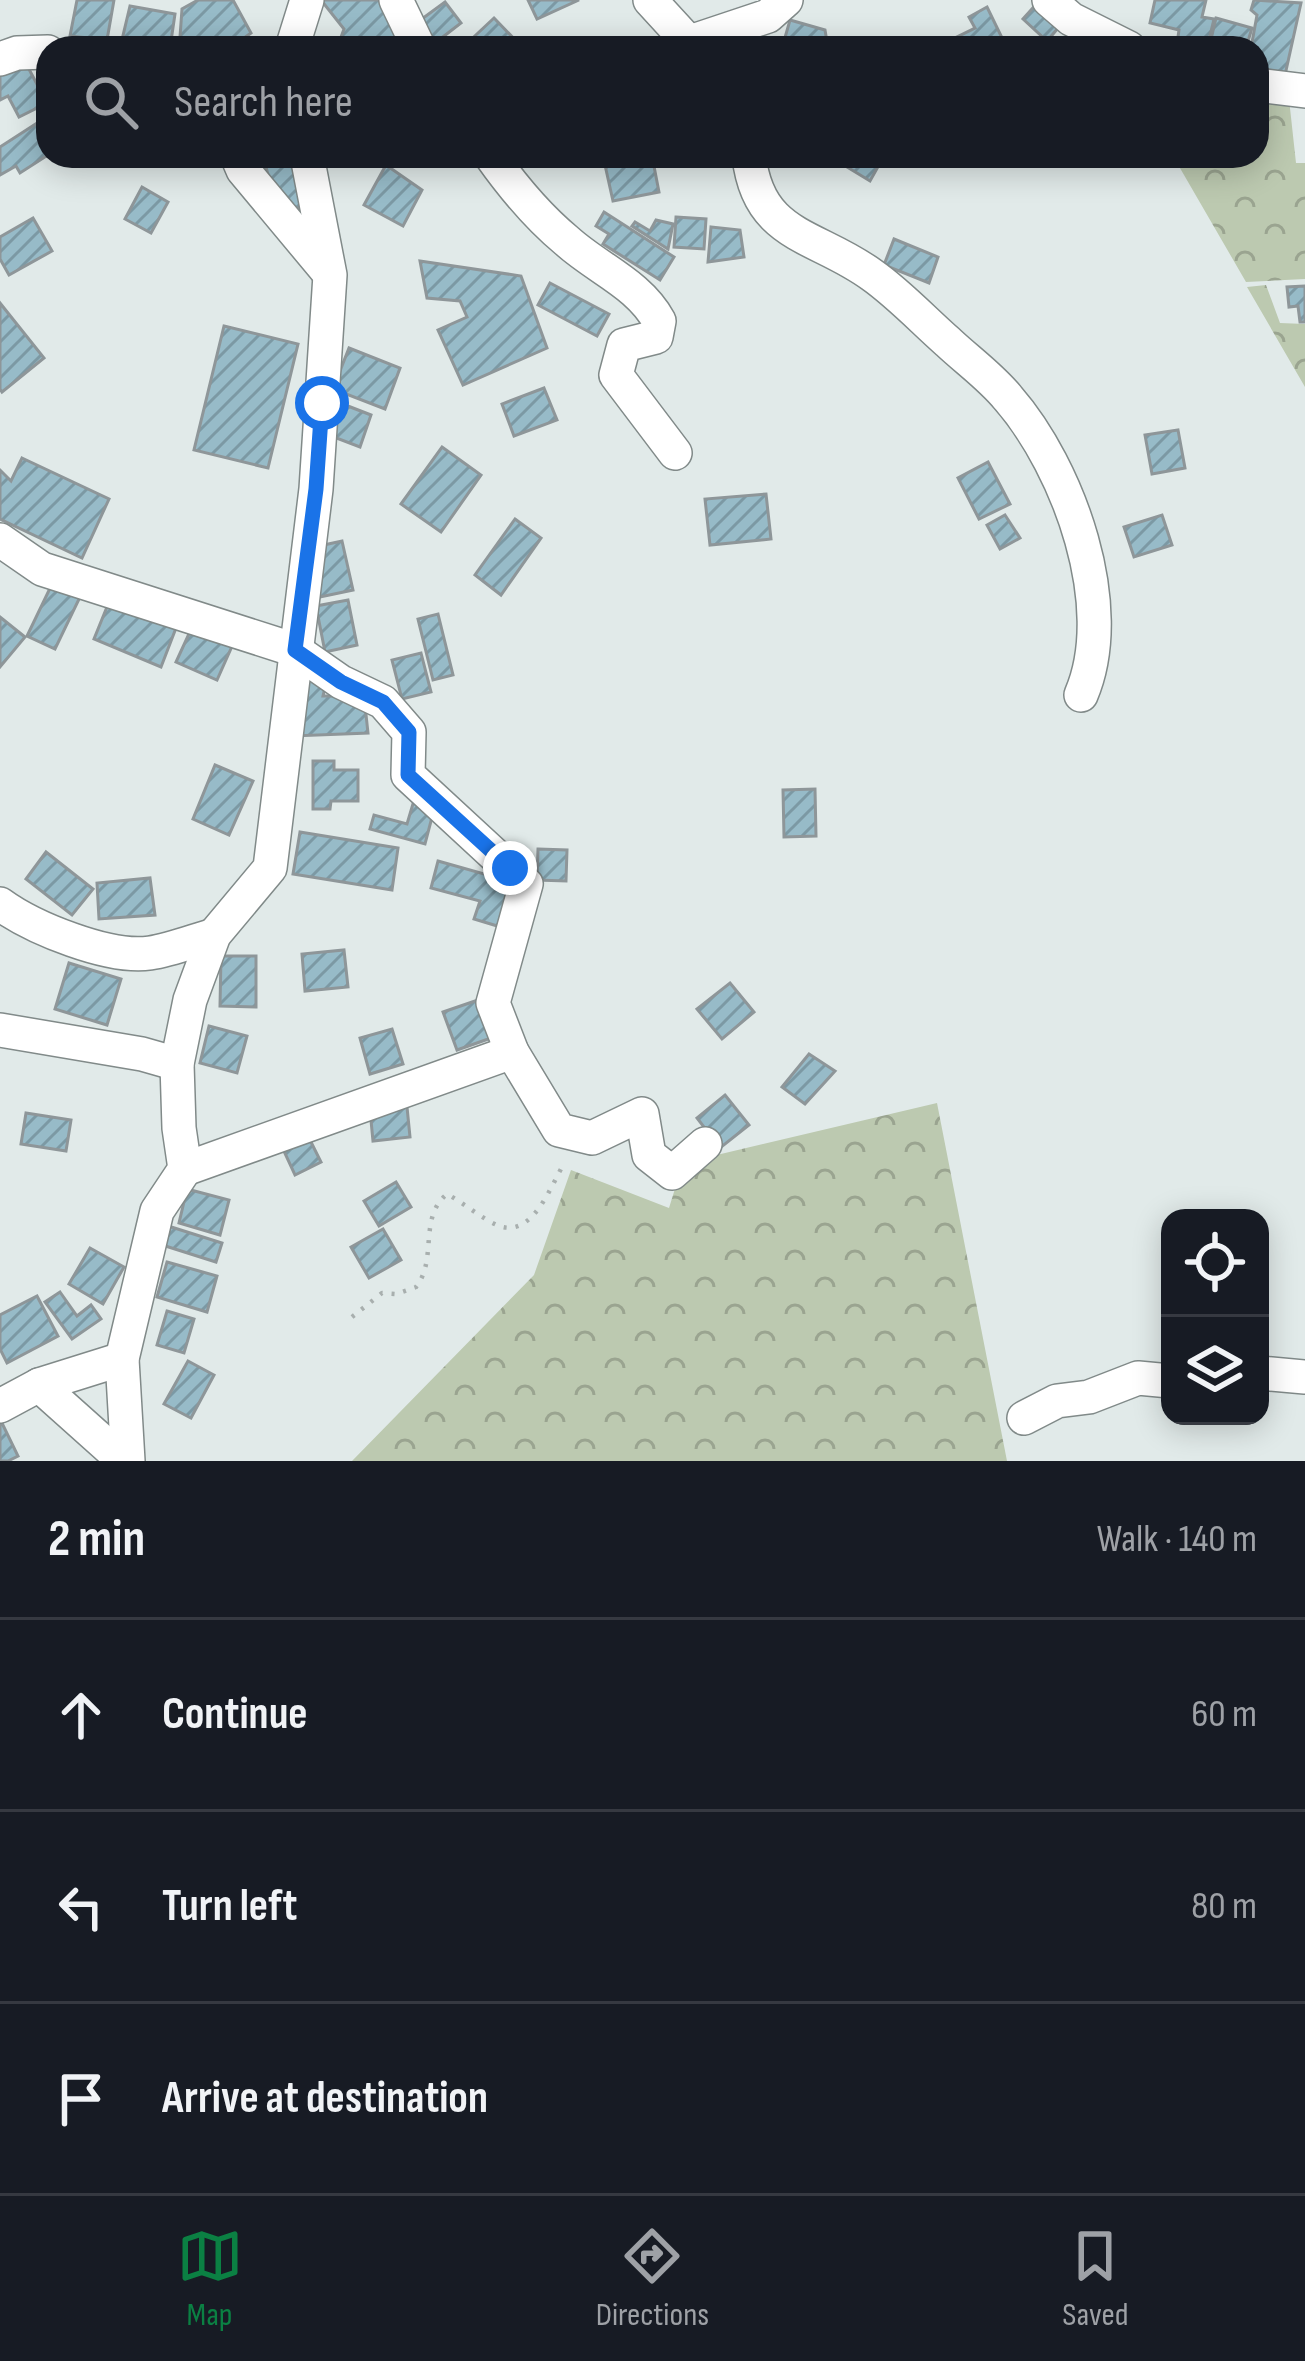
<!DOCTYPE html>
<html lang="en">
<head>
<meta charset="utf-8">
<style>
  :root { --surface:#171b24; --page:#20242c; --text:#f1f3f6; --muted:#9ea1a6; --line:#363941; --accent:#0b8043 }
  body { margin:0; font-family:"Sofia Sans Condensed",sans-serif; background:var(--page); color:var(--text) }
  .controls { position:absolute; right:36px; bottom:36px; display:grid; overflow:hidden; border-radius:24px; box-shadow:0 6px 30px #0003 }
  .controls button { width:108px; height:108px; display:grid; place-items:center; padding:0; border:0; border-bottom:3px solid var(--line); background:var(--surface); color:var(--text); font:60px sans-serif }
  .stop { position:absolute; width:36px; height:36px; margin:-27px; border:9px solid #1a73e8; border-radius:50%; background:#fff }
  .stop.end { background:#1a73e8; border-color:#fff; box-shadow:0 3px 12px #0008 }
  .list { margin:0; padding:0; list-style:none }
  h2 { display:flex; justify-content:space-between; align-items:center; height:156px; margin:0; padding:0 48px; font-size:51px }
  h2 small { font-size:39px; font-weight:400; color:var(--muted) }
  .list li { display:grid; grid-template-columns:78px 1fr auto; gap:36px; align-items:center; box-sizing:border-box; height:192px; padding:0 48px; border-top:3px solid var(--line) }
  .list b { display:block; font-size:45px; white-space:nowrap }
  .list em { font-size:39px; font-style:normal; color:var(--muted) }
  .icon { flex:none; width:66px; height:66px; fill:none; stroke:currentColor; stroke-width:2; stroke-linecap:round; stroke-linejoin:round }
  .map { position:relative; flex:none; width:1305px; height:1461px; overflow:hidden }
  .search { position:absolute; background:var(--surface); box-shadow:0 6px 30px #0003; left:36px; right:36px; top:36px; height:132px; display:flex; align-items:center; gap:30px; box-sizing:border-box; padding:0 42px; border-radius:36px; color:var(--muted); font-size:45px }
  .sheet { height:732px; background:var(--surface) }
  nav { display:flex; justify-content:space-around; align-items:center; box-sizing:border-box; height:168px; border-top:3px solid var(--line); background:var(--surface); font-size:33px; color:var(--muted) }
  nav a { display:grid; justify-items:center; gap:6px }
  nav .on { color:var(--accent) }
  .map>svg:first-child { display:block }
  .forest { fill:url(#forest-crowns) }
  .building { fill:url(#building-hatch); stroke:#8e9699; stroke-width:3 }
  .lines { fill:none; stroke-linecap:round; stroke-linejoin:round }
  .minor-casing { stroke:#818a89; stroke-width:36 }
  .path { stroke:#a8afae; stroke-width:4.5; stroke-dasharray:3 9; stroke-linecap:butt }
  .minor { stroke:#fff; stroke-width:33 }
  .route { stroke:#1a73e8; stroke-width:15 }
</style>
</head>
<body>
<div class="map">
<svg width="1305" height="1461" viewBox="0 0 1305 1461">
  <defs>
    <pattern id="forest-crowns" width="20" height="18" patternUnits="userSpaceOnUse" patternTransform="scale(3)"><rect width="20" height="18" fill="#bcc9b0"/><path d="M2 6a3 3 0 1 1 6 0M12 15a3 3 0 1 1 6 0" fill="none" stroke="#9aa490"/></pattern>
    <pattern id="building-hatch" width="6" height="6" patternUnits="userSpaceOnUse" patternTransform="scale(3)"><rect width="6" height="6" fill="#97bbc8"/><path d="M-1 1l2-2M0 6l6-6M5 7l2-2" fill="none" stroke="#7c99a4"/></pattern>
  </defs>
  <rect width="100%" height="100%" fill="#e1eae9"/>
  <g class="forest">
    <polygon points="1257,95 1289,99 1296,163 1305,163 1305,279 1246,282 1173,156 1257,156"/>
    <polygon points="1266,285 1280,323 1305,324 1305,387 1247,287"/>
    <polygon points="937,1103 1007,1461 352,1461 534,1275 571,1170 669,1208 683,1163"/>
  </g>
  <g class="building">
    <polygon points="77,0 114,0 107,40 70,36"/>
    <polygon points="198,0 233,0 251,33 230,48 214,48 209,41 189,48 180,37 182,9"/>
    <polygon points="321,0 379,0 408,48 337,48 344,29"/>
    <polygon points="528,0 579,0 537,19"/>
    <polygon points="1040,0 1065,20 1047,41 1023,19"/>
    <polygon points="1155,0 1206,0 1202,17 1214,19 1207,48 1177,44 1179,30 1150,23"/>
    <polygon points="1254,0 1301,3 1285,75 1257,66 1257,48 1251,48 1257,15 1251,10"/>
    <polygon points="445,2 461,23 435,43 419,21"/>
    <polygon points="130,6 175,14 170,48 121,44"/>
    <polygon points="987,7 1006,46 963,48 957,37 975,28 969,17"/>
    <polygon points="494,18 521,46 462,48"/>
    <polygon points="1216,18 1252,28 1246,48 1209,48"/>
    <polygon points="790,20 825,30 828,48 805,48 784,41"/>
    <polygon points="22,56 47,103 19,117 8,96 0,100 0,67"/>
    <polygon points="48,116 48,155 20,173 16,166 0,175 0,147"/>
    <polygon points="263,156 296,156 308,213 274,197"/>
    <polygon points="603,156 652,156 659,192 613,201"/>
    <polygon points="829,156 884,156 870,181"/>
    <polygon points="386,165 422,190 403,226 364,205"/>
    <polygon points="142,187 168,202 151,233 125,219"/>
    <polygon points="604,212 674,257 660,280 603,244 609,234 596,226"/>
    <polygon points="676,217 706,219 704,249 674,247"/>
    <polygon points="33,218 52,251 9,275 0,259 0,237"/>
    <polygon points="656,220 673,224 668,249 632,226 635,222 650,231"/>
    <polygon points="711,227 740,230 744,257 708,262"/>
    <polygon points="894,239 938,257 929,283 884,265"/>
    <polygon points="420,261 521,276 547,348 463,385 438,330 467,317 460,301 427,298"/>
    <polygon points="550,283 609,314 597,336 538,305"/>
    <polygon points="1305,286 1305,322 1300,322 1298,306 1289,307 1287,287"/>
    <polygon points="0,303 44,358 2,392 0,389"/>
    <polygon points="224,326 298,344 268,468 194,450"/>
    <polygon points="349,348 400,368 385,409 333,389"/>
    <polygon points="544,388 557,420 514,436 502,404"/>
    <polygon points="335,401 371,415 360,447 323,433"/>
    <polygon points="1178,430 1185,468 1152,474 1145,435"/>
    <polygon points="442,447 481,475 441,532 401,504"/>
    <polygon points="22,458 109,499 82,558 0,519 0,470 11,481"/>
    <polygon points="988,462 1010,504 979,519 958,478"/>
    <polygon points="766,494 771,539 710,545 705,499"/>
    <polygon points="1005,515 1020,538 1000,549 987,525"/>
    <polygon points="1162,515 1172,545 1134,557 1124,527"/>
    <polygon points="515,519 541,538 501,595 475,575"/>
    <polygon points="342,541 353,590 320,597 310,548"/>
    <polygon points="53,582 81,595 55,649 27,636"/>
    <polygon points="111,597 176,628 161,667 94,639"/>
    <polygon points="348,600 357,645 325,652 316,606"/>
    <polygon points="438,614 453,675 433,680 418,619"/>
    <polygon points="0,617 25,637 0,667"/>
    <polygon points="193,625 233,644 217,680 176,662"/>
    <polygon points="421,653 431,692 402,699 392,660"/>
    <polygon points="296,667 328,675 323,696 364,696 368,733 293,736"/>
    <polygon points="313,761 334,761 334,770 358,770 358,801 331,801 330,809 313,809"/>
    <polygon points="215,765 253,781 229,835 193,819"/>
    <polygon points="815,789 816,836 784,837 783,790"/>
    <polygon points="415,797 436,802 425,844 370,829 374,815 407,824"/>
    <polygon points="300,832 398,848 392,890 293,874"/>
    <polygon points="538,849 567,850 566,881 537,880"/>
    <polygon points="46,852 93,889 72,915 26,879"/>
    <polygon points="438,861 516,883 504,928 474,919 480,901 431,888"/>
    <polygon points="150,878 155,915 99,919 97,883"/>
    <polygon points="344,950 348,987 305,991 302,954"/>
    <polygon points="221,956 256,956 256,1007 220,1006"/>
    <polygon points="69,963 121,979 107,1025 55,1009"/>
    <polygon points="730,983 754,1012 722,1039 697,1009"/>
    <polygon points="481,999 494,1037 457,1050 443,1012"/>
    <polygon points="209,1026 247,1036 237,1073 200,1063"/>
    <polygon points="392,1029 403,1064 370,1074 360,1038"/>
    <polygon points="809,1054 835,1071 805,1104 782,1087"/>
    <polygon points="725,1095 749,1125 720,1148 697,1118"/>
    <polygon points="407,1107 410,1137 373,1141 370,1110"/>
    <polygon points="26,1113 71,1120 66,1151 21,1144"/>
    <polygon points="307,1134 321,1162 295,1175 282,1147"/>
    <polygon points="396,1182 411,1207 379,1226 364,1201"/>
    <polygon points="187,1189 229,1200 220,1235 179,1223"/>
    <polygon points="165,1225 222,1243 216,1262 159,1244"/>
    <polygon points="383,1229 401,1260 369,1278 351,1247"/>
    <polygon points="90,1248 124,1267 103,1304 69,1284"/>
    <polygon points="167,1262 217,1276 207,1312 157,1297"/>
    <polygon points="60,1292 77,1316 91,1305 101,1319 72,1339 45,1302"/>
    <polygon points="37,1296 58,1336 7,1363 0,1349 0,1315"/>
    <polygon points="167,1311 194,1319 184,1353 157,1345"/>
    <polygon points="188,1361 214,1375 191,1418 164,1404"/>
    <polygon points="0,1419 18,1456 8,1461 0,1461"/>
  </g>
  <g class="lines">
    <g class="minor-casing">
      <g id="minor">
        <polyline points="396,0 419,48"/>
        <polyline points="650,0 694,48"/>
        <polyline points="1049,0 1071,19 1129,48"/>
        <polyline points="690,42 768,16 786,0"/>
        <polyline points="292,48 307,0"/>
        <polyline points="0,59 17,53 48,52"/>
        <polyline points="1257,85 1305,91"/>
        <polyline points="237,156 243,170 328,272"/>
        <path d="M491,156C513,187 538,217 567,241C598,269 639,284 659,321L656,337L624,345L616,375L675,453"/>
        <path d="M749,156C758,238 816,234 872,275C899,294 923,320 948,342C967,360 991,377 1008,398C1069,468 1119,607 1081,695"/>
        <polyline points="0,540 42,569 295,650 341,682 383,702 409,732 408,775 526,884 493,1003 512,1052 559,1130 592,1138 642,1114 649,1155 672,1173 705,1144"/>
        <path d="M0,904C33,928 109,959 150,953C171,950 193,941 214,935"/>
        <polyline points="0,1030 142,1054 177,1064"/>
        <polyline points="185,1169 512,1052"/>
        <polyline points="1260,1373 1305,1377"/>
        <polyline points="39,1385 124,1461"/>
        <polyline points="0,1406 39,1385 122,1359"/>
        <polyline points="1024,1418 1057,1401 1089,1397 1138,1378 1170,1381"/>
        <polyline points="128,1461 122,1359 157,1211 185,1169 179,1128 177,1064 190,1000 214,935 270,868 316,489 330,275 307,156"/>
      </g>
    </g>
    <path class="path" d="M352,1317L382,1293L396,1294L416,1287C438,1259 418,1218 447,1194C464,1203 482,1219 499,1226C534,1238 551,1184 565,1162"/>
    <use href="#minor" class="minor"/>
  </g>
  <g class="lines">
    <polyline class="route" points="322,403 316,489 295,650 341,682 383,702 409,732 408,775 510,868"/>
  </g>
</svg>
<div class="controls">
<button><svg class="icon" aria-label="locate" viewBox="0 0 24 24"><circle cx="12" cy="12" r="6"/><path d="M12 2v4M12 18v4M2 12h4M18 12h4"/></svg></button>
<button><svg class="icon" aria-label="layers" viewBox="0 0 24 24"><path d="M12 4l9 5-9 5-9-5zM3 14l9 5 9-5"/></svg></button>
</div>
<div class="stop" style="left:322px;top:403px"></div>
<div class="stop end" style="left:510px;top:868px"></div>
<div class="search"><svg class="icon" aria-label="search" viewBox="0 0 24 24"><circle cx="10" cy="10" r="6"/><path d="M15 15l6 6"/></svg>Search here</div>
</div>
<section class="sheet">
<h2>2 min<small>Walk · 140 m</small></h2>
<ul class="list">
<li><svg class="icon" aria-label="ahead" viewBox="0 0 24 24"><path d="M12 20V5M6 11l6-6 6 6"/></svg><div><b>Continue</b></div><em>60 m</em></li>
<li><svg class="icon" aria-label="left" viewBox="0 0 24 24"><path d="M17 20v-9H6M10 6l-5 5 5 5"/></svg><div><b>Turn left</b></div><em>80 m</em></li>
<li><svg class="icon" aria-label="arrive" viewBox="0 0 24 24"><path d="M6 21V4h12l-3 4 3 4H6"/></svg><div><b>Arrive at destination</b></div></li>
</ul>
</section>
<nav>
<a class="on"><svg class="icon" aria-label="map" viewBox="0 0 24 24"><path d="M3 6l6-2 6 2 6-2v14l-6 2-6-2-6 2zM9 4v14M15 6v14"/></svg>Map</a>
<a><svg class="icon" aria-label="directions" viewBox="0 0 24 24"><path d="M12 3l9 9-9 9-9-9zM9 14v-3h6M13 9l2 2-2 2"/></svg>Directions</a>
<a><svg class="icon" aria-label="saved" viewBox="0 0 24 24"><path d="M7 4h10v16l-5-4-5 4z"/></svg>Saved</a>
</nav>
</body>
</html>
